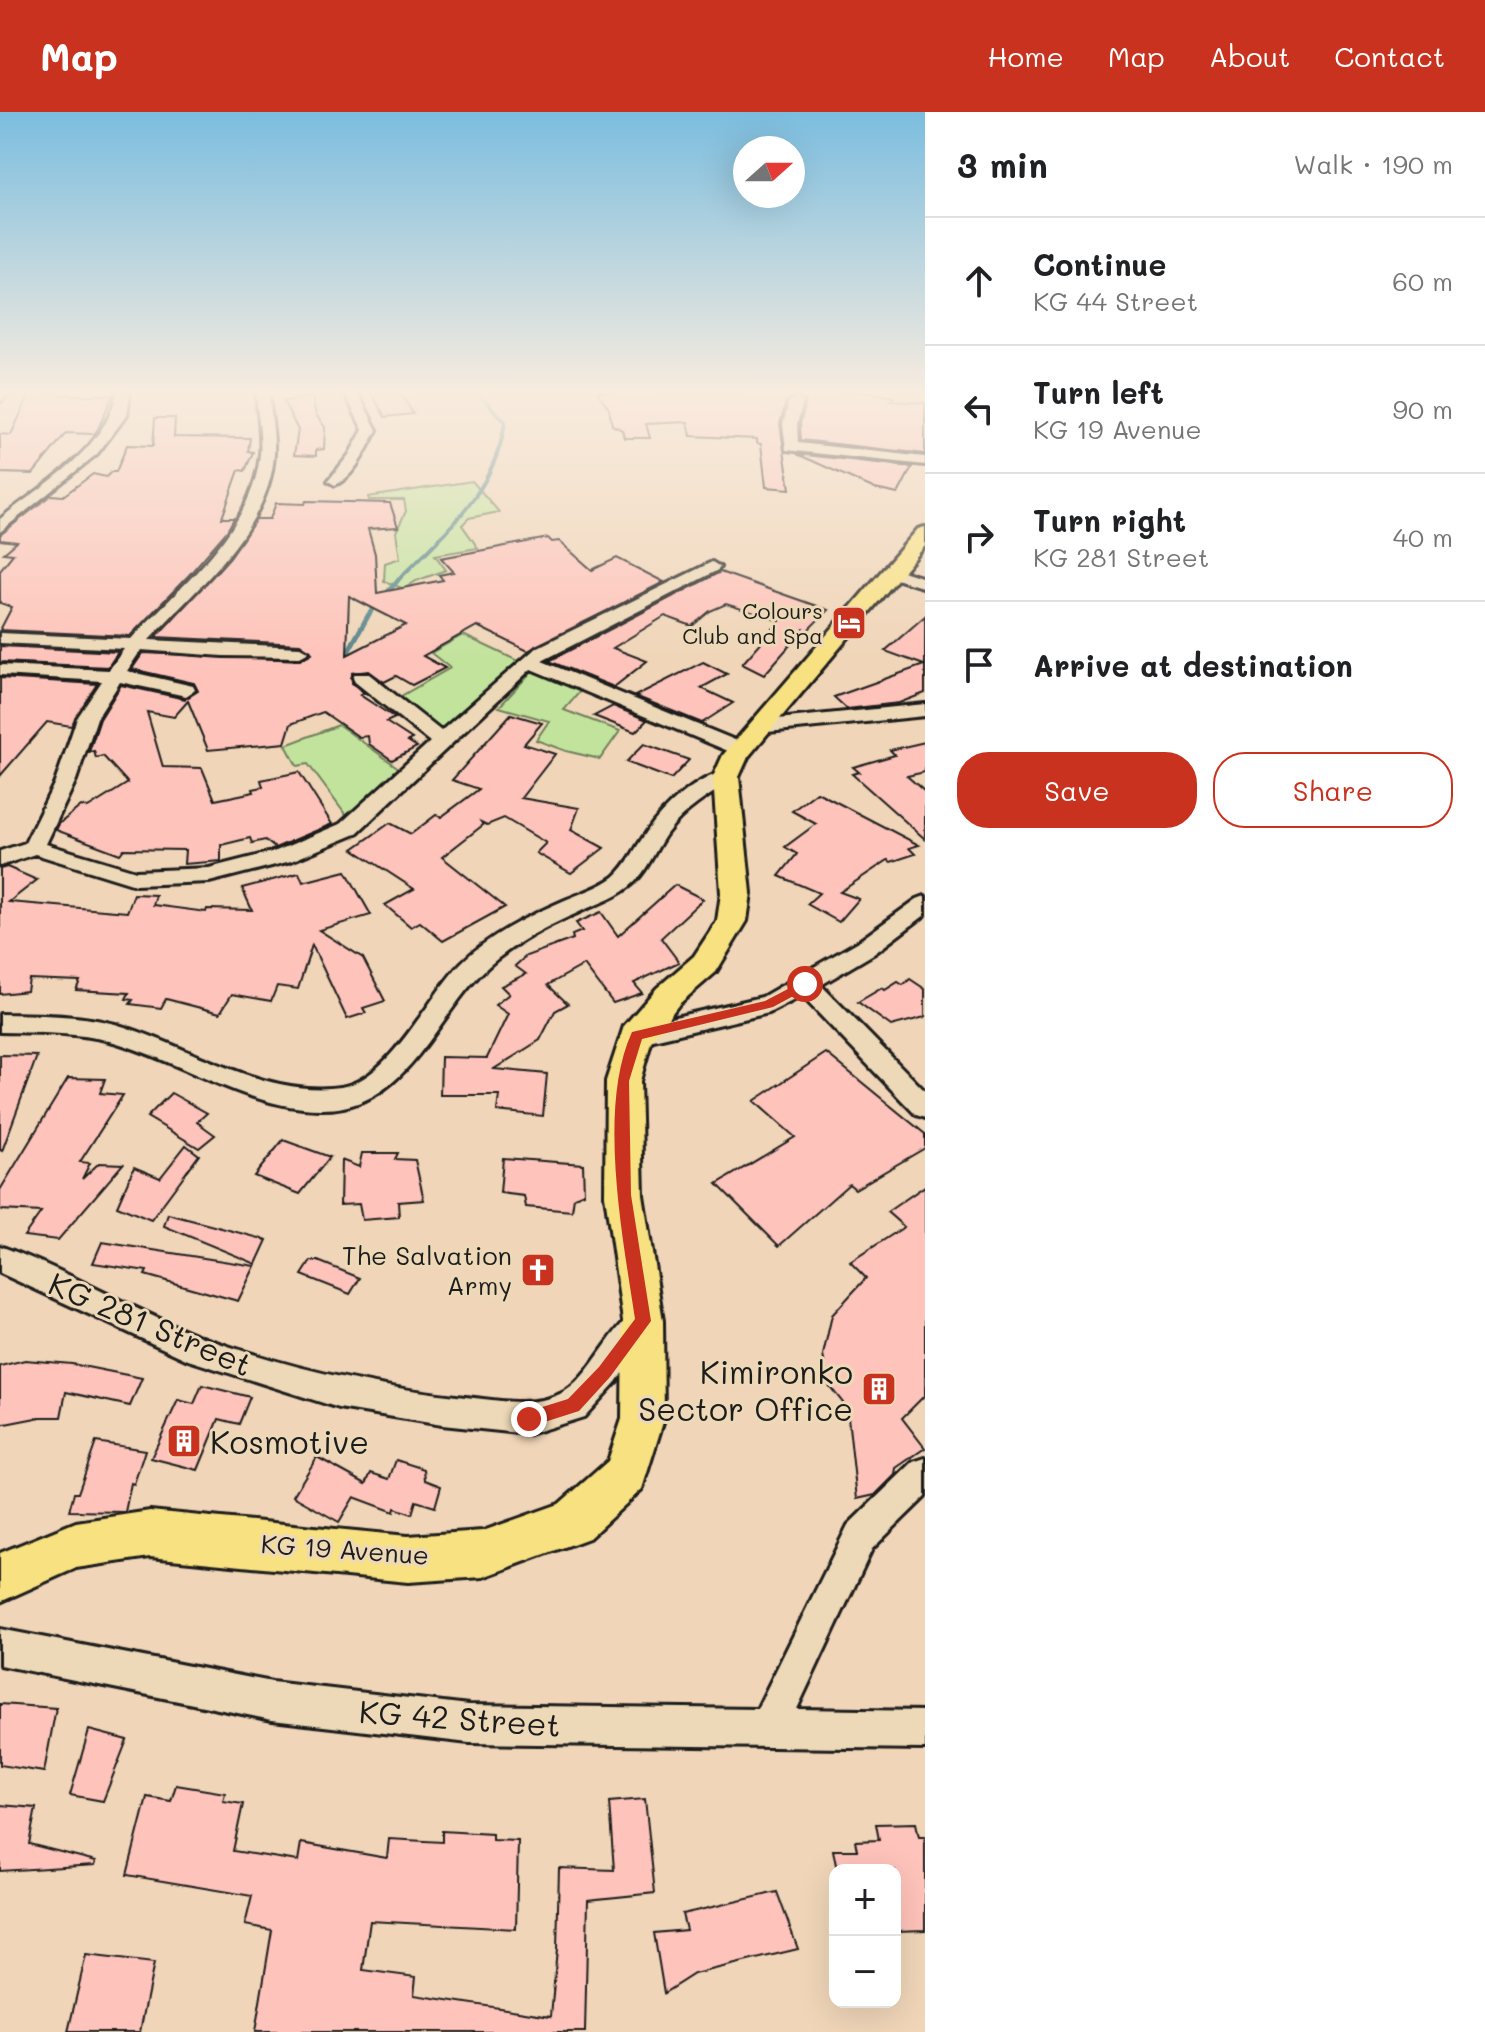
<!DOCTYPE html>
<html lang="en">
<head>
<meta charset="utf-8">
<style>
  :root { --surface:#fff; --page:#f2f2f2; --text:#202124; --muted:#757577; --line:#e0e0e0; --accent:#c8321e }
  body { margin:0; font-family:Mali,sans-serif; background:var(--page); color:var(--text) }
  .controls { position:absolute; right:24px; bottom:24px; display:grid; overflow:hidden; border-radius:16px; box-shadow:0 8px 32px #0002 }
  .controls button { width:72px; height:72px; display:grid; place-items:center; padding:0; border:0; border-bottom:2px solid var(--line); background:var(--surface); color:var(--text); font:40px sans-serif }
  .compass { position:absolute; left:733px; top:24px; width:72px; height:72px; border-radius:50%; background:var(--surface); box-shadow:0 8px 32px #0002; rotate:69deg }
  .stop { position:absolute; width:24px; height:24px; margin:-18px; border:6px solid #c8321e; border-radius:50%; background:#fff }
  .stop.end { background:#c8321e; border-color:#fff; box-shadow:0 2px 8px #0008 }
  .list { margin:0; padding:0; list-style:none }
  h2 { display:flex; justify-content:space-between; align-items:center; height:104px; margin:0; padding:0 32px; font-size:34px }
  h2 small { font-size:26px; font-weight:400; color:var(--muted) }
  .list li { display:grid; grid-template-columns:52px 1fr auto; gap:24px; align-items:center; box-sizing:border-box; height:128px; padding:0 32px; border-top:2px solid var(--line) }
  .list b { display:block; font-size:30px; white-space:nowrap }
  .list p { margin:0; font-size:26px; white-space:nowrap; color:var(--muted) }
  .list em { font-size:26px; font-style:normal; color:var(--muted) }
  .actions { display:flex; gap:16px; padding:24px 32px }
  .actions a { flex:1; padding:18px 0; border:2px solid var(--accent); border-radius:32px; text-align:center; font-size:28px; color:var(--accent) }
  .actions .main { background:var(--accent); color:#fff }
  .icon { flex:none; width:44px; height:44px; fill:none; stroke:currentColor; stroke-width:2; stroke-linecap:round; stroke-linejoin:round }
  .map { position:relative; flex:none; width:925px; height:1920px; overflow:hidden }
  header { display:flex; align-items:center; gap:48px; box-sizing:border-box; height:112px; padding:0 40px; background:var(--accent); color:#fff }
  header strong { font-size:38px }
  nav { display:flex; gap:44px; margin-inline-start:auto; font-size:28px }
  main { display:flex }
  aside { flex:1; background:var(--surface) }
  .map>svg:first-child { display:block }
  .green { fill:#c2e39c; stroke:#6f805c; stroke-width:2 }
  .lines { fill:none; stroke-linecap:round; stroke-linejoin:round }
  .stream-far1 { stroke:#548489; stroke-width:4 }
  .stream { stroke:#548489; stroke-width:5 }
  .building { fill:#fec3ba; stroke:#1c1c1c; stroke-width:2; fill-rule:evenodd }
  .minor-casing { stroke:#1c1c1c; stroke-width:6 }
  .major-casing { stroke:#1c1c1c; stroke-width:6 }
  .minor { fill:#edd9b7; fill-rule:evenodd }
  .major { fill:#f8e181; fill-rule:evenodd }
  .route { fill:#c8321e }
  .labels { text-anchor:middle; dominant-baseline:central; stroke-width:6; stroke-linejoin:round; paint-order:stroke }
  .far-poi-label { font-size:22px; fill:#1c1c1c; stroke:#edd9b7; text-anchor:end }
  .poi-label { font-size:26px; fill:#1c1c1c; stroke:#edd9b7; text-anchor:end }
  .street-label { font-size:26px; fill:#1c1c1c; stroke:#edd9b7 }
  .near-street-label { font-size:32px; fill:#1c1c1c; stroke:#edd9b7 }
  .near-poi-label { font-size:32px; fill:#1c1c1c; stroke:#edd9b7; text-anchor:end }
</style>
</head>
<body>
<header>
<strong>Map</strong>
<nav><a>Home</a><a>Map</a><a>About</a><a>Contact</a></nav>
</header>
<main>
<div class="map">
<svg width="925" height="1920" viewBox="0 0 925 1920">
  <rect width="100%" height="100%" fill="#f0d5b8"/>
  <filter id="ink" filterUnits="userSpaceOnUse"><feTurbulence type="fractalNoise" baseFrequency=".0125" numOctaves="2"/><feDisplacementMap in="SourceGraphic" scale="16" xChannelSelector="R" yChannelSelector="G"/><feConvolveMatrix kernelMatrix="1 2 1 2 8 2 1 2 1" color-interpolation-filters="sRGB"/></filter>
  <g filter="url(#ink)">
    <g class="green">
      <polygon points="472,369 499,400 469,406 462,413 478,436 435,443 446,458 416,469 404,477 384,469 385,451 400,446 396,420 406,399 404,388 369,388 368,385"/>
      <polygon points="463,523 518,549 441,624 396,587 450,556 431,541"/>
      <polygon points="534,557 583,576 564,598 620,619 600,647 566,639 536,628 549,609 499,595"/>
      <polygon points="339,613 400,657 348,706 308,652 297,654 286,633"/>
    </g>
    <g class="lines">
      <path class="stream-far1" d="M396,470C443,422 495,381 505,310L477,280"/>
      <polyline class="stream" points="339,546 349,538 369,502 398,468"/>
    </g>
    <g class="building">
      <polygon points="62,280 61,283 113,283 98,317 94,322 66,321 33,362 0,361 0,322 11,323 30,281"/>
      <polygon points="371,280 400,280 413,302 385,305"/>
      <polygon points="597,280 870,280 894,285 890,289 925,291 925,342 801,328 800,312 806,289 795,283 786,289 780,312 790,377 766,375 761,332 757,331 757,327 691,324 688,310 646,312 650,326 624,326 622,318 612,313 609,297"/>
      <polygon points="312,285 316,303 325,315 324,337 316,338 316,344 294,343 298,318 283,289"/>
      <polygon points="155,306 175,306 174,325 250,326 248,339 253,340 245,359 239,358 222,406 234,406 227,419 189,463 130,524 0,518 12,495 0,491 0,458 13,442 4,441 17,430 0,428 0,423 51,383 63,384 93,362 106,365 111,360 116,360 127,333 153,334"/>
      <polygon points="797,342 912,355 898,382 875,377"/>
      <path d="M306,389L390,391L398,415L368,417L375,442L377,481L443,468L439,463L454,460L441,446L548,426L552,430L559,429L592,458L617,446L664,470L528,539L477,514L423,544L445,556L412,573L396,564L384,570L369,559L352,561V571L364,581L360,583L395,606L386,610L412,627L408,629L417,635L392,648L369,632L368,624L359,625L323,600L291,612L285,631L208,638L188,589L174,605L147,600L163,655L202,656L215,688L254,680L253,677L263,675L261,668L299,660L332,712L275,736L265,728L252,731L250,726L221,733V749L184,752L185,738L124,737L120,742L56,718L59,712L81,694L88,696L128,671L103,644L96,646L94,639L89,640L100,607L121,573L185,587L198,579L194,571L132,557L143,541L300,548L312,541L300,532L156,525L230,445L256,407H270L276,391L305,392ZM349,484L378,499L406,513L347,543Z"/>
      <polygon points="720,460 828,498 807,519 804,517 764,563 742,552 780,509 726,492 710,499 692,514 665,504 613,536 647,549 614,575 549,549"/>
      <polygon points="925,504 925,581 899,591 847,597 834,585 924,553 885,539"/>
      <polygon points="0,534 118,540 108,555 0,550"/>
      <polygon points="703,550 727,562 701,576 733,591 702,611 635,584"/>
      <polygon points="0,566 97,572 71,614 47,610 0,664"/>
      <polygon points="613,594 647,608 635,620 594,604"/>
      <polygon points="511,602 542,611 524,632 555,642 521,686 579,696 571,718 604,736 571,761 536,741 546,731 504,706 487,713 481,710 483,713 442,745 505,795 443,829 420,810 411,815 385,793 414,777 353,737 390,711 411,722 436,703 441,705 479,677 452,668"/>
      <polygon points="925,630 925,660 907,664 925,680 925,727 852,662 859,660 853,655 895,643 890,638"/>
      <polygon points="644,632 689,648 671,667 626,650"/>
      <polygon points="817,680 919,733 909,736 915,742 891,750 888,748 840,780 859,787 839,810 807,792 819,781 779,764 797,742 785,735 816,712 792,699"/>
      <polygon points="7,755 37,768 9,790 127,800 134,782 156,783 153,793 206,800 207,797 252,798 242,776 299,761 303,770 346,759 371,803 319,818 363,846 385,889 363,896 366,901 347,907 312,833 298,877 277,874 271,889 232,882 220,901 166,887 161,896 130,892 133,888 126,887 129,881 76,878 80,869 29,867 27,879 0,882 0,757"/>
      <polygon points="675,773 703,787 661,826 679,850 634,871 642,881 613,891 584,853 548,873 568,892 555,899 540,928 494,957 547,962 543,1004 497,999 499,983 440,983 441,945 487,946 508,902 495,893 509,882 501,874 526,862 515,854 526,844 573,827 572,823 582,819 576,811 601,800 618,824"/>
      <polygon points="910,867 925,877 925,905 891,914 858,890 882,876 885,878 898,870 903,873"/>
      <polygon points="826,941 925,1022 925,1036 855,1077 849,1072 779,1134 717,1072 795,1025 754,989"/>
      <polygon points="0,943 37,944 2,1039 0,1038"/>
      <polygon points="68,966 105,967 100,981 123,983 80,1050 90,1051 82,1067 99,1051 123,1052 58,1128 24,1124 41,1100 0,1098 0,1078"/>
      <polygon points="171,981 207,1001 197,1010 215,1023 199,1036 147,1005"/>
      <polygon points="283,1028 330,1045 300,1082 254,1064"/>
      <polygon points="186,1033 199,1043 151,1108 117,1094 134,1055 160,1066"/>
      <polygon points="362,1041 398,1041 395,1047 415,1048 424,1088 398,1090 399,1105 362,1108 359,1092 340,1093 341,1048 359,1055"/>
      <polygon points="503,1046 583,1052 584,1081 574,1085 572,1099 526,1095 524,1084 500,1081"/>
      <polygon points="925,1074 925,1283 902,1306 925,1336 896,1356 895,1363 875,1383 857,1387 847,1296 828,1272 823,1243 832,1203 866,1166 850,1150 904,1115 887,1100"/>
      <polygon points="168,1102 267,1128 256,1152 164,1114"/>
      <polygon points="102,1130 255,1154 238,1189 145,1163 147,1159 93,1151"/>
      <polygon points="311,1149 318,1149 360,1166 350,1182 302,1163"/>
      <polygon points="25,1248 72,1252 142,1266 130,1294 66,1280 61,1305 41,1305 0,1313 0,1254"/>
      <polygon points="202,1273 250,1285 239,1312 219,1307 198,1358 151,1346 178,1288 194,1292"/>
      <polygon points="96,1330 145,1338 134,1372 131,1371 125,1400 69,1399 74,1381 78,1381"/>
      <polygon points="317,1345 366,1372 371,1361 389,1367 396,1348 424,1357 425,1368 441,1374 435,1395 416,1389 412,1402 395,1396 394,1400 354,1385 339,1410 293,1384"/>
      <polygon points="0,1592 56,1596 44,1660 0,1653"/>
      <polygon points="89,1618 127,1628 103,1689 70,1683"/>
      <polygon points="176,1673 225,1681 223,1689 243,1692 233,1739 298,1749 301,1731 387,1746 389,1727 442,1730 442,1719 492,1722 492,1728 518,1729 516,1817 370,1809 363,1858 416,1865 414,1883 551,1904 557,1837 559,1756 614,1758 609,1690 645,1687 655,1781 588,1788 585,1920 255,1920 272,1818 245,1813 252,1784 127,1763 147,1685 171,1689"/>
      <polygon points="0,1693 36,1696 29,1732 96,1749 95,1753 0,1759"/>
      <polygon points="916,1711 919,1725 925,1725 925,1818 897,1819 895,1758 837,1758 833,1738 857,1738 855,1729 879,1728 876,1712"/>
      <polygon points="777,1780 798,1837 694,1862 664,1881 654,1821 686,1818 682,1802"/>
      <polygon points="86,1843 154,1851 140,1920 68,1920"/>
    </g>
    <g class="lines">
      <g class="minor-casing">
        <g id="minor">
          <polygon points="0,280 10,280 0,290"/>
          <path d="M117,280H130L127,303L97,342L0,420V407C42,373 107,337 117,280Z"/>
          <path d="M256,280H269C270,300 275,322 274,342C270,416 197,476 149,528L300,535L309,540L300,545L223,544L141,538L127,559L193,574L195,578L186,584L120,570L97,606L76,668L46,732L136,759L209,756L276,739L340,712L430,630L355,570L353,566L355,562H369L441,619L536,536L712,450L720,455L718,458L542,549L747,633L750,637L747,641H733L531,557L356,722L291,749L209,770L135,773L35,742L0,754V739L25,731L56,668L77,606L102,569L0,563V553L109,558L124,537L0,531V521L131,527C180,474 253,419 260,342C262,322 257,300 256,280Z"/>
          <path d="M344,280H357L377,318C367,336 355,365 335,373L328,369L349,343L363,318Z"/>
          <polygon points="796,286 803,290 797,312 798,331 925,345 925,353 786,338 783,312 789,290"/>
          <polygon points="892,456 925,466 925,476 886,464 884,461 886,458"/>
          <polygon points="925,592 925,604 758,621 748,615 758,609"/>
          <path d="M726,659L733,661L736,665L733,669C709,683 684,698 667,721C654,739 647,761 629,775C613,788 593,793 575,802C547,814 521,828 497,847C436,895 412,999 320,997C247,996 182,950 114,930C77,920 38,921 0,920V902C38,903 77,902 115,912C187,932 263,986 341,975C390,967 428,885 461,851C489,823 528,804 565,788C581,781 599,776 614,765C628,753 635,736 646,721C663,695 696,666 726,659Z"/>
          <polygon points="925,784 925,803 875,841 821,873 925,979 925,1006 916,1003 802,884 769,901 636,932 627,930 623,923 627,916 636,914 762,885 859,829 917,787"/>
          <path d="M0,1134C70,1159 135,1200 205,1226C288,1256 377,1276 465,1285C497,1288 530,1296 560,1282C592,1268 612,1208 643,1196L654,1200L658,1210L616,1270L584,1305L529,1322L442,1313L339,1296L188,1248L0,1161Z"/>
          <polygon points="925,1346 925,1385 872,1437 797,1597 925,1599 925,1637 469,1631 272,1608 0,1553 0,1517 272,1570 469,1593 757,1597 848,1413 913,1350"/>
        </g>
      </g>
      <g class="major-casing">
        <polygon id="major" points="925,415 925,434 748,645 739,665 751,781 747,809 716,860 679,892 652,927 640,969 643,1083 663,1209 664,1307 642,1377 589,1426 483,1465 408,1470 150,1445 76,1456 0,1490 0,1441 76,1410 150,1399 408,1424 483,1419 559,1392 608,1349 622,1307 623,1209 605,1083 606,969 624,914 657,876 694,844 717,809 721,781 713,665 723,643 918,417"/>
      </g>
      <use href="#minor" class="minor"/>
      <use href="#major" class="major"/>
    </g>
  </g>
  <linearGradient id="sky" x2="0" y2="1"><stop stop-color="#7bbddf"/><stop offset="0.51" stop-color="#f8ecdf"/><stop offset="1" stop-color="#f8ecdf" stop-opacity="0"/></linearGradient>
  <rect width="925" height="549" fill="url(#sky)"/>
  <path class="route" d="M805,868L811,872L810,875L773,895L642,927L629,969L631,1083L651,1209L610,1265L579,1299L529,1315L523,1312V1301L568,1287L599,1255L635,1207C623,1126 597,996 632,920L765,889Z"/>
  <defs>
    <g id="hotel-square" transform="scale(1.8)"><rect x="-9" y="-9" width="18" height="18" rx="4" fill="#c8321e" stroke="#edd9b7"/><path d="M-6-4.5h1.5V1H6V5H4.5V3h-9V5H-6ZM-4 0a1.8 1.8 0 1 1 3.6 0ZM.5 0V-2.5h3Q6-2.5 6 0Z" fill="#fff"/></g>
    <g id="church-square" transform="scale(1.8)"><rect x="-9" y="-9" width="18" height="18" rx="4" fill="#c8321e" stroke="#edd9b7"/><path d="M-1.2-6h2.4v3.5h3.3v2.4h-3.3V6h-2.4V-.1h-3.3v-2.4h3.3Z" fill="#fff"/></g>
    <g id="building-square" transform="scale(1.8)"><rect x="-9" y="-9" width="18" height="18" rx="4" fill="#c8321e" stroke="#edd9b7"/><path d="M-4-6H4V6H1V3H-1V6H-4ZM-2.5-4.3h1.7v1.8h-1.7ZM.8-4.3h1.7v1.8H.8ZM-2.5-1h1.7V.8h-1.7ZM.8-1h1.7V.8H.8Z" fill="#fff"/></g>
  </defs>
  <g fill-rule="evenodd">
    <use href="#hotel-square" x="849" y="511"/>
    <use href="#church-square" x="538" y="1158"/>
    <use href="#building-square" x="879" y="1277"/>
    <use href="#building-square" x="184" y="1329"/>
  </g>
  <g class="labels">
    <g class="far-poi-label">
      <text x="823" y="498">Colours<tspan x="823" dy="25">Club and Spa</tspan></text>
    </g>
    <g class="poi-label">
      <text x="512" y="1143">The Salvation<tspan x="512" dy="30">Army</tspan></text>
    </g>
    <g class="street-label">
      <text transform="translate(345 1437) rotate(4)">KG 19 Avenue</text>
    </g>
    <g class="near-street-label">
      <text transform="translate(151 1211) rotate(23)">KG 281 Street</text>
      <text transform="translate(460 1605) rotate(4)">KG 42 Street</text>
    </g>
    <g class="near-poi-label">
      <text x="853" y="1259">Kimironko<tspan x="853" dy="37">Sector Office</tspan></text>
      <text x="210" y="1329" text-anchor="start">Kosmotive</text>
    </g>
  </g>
</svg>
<div class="controls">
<button>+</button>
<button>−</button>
</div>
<svg class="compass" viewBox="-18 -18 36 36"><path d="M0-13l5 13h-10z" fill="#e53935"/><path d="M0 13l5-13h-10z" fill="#757577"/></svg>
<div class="stop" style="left:805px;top:872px"></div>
<div class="stop end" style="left:529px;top:1307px"></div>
</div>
<aside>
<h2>3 min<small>Walk · 190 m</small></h2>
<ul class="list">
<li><svg class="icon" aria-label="ahead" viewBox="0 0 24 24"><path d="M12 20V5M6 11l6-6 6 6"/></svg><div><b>Continue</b><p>KG 44 Street</p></div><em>60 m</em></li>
<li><svg class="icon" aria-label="left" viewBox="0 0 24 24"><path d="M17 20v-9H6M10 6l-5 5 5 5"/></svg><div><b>Turn left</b><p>KG 19 Avenue</p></div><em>90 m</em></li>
<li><svg class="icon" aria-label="right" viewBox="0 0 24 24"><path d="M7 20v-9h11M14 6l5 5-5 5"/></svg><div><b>Turn right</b><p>KG 281 Street</p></div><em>40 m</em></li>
<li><svg class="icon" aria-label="arrive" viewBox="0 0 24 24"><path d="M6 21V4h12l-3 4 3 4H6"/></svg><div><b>Arrive at destination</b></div></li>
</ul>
<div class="actions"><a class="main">Save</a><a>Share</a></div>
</aside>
</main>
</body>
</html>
